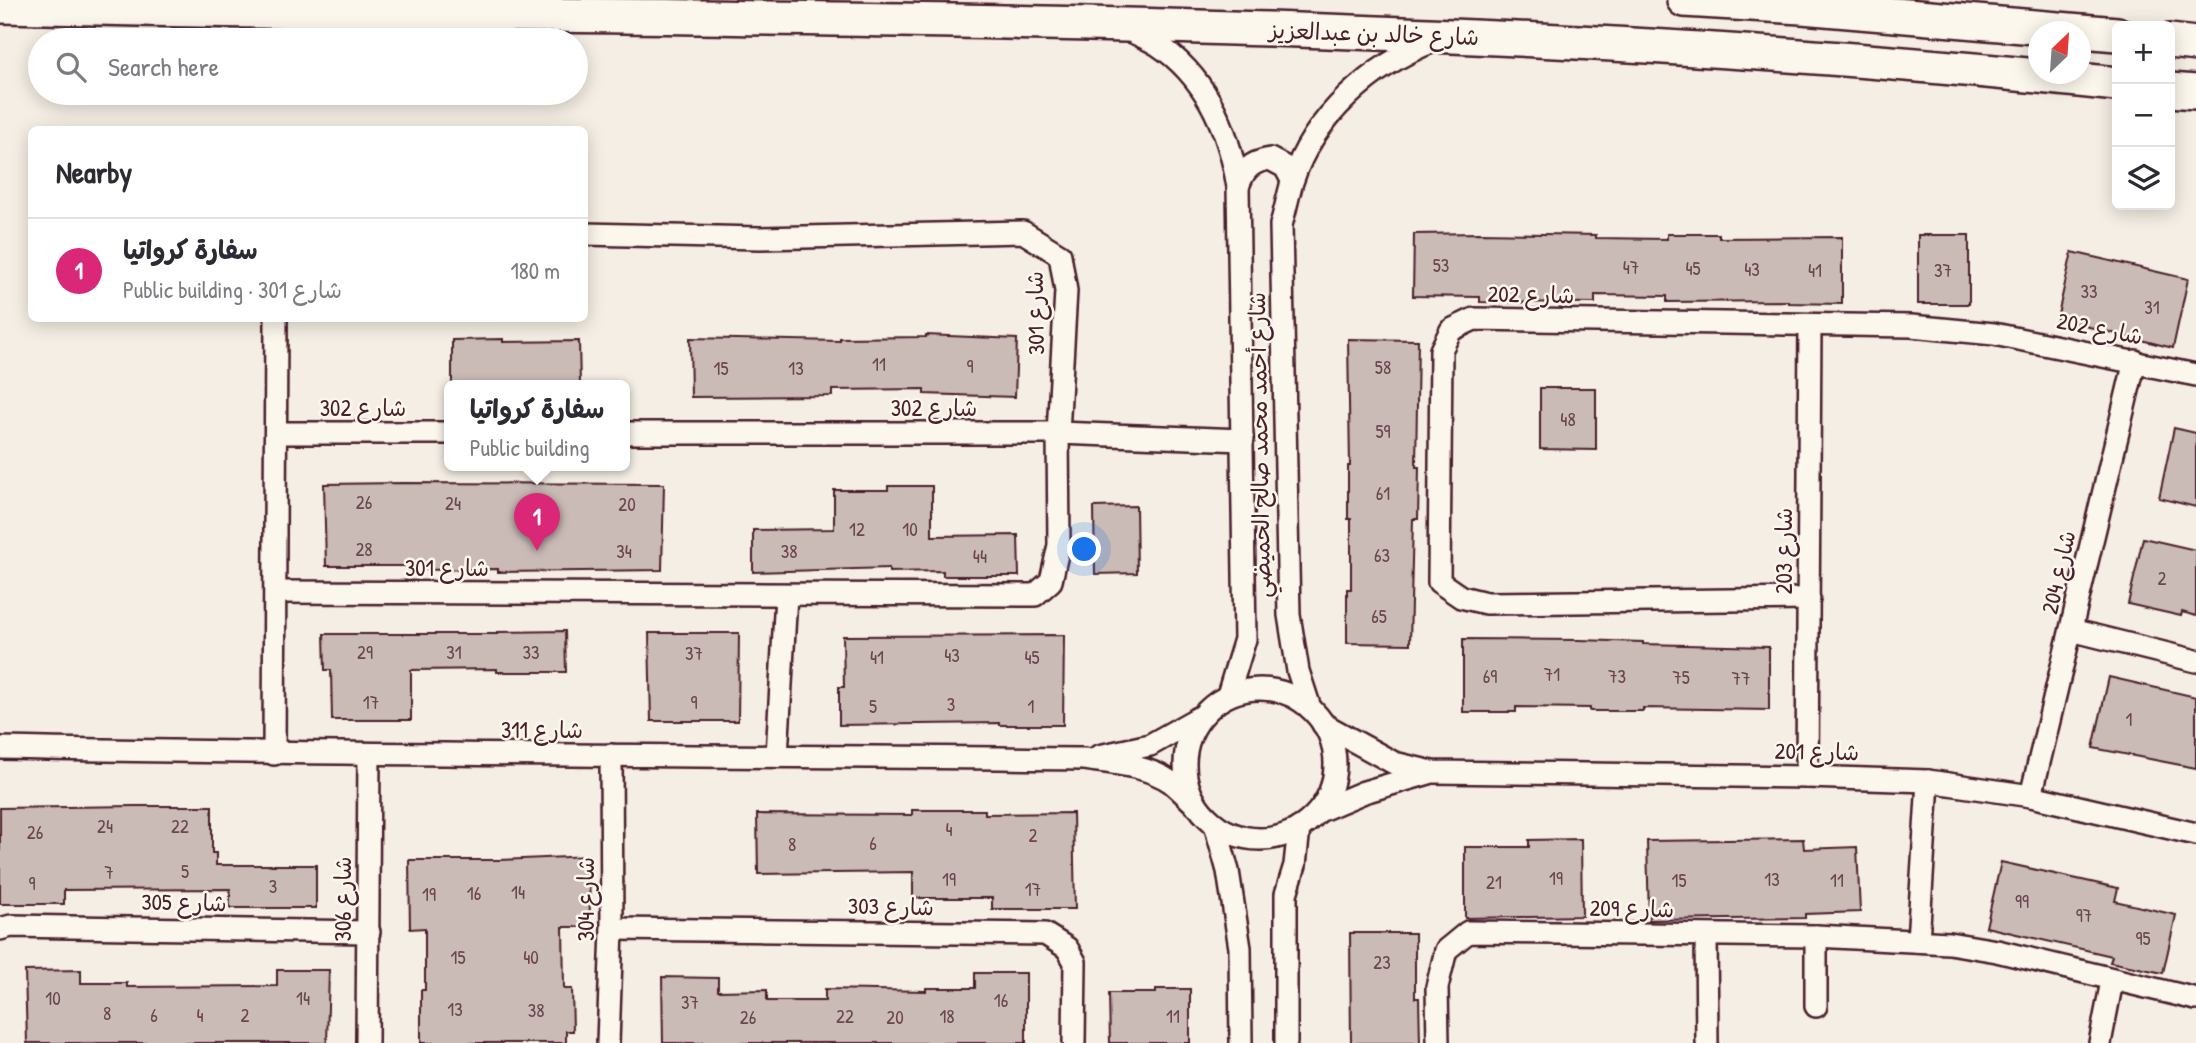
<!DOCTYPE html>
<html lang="en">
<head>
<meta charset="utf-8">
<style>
  :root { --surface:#fff; --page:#f7f7f7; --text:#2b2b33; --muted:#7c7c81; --line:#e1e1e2; --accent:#db2777 }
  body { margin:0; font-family:"Patrick Hand","Playpen Sans Arabic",sans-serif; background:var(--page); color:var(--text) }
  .controls { position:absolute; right:21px; top:21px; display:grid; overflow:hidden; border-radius:10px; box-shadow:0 4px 18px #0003 }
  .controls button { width:63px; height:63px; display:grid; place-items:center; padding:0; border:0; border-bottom:2px solid var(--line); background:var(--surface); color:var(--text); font:35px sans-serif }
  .compass { position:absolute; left:2028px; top:21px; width:63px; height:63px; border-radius:50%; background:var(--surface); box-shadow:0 4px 18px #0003; rotate:25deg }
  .you { position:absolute; left:1085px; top:550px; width:24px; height:24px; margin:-18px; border:5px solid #fff; border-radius:50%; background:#1a73e8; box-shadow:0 0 0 10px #1a73e833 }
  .badge { display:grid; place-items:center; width:46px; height:46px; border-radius:50%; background:var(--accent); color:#fff; font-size:23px; font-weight:700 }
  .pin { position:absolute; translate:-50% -58px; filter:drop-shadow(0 2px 4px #0008) }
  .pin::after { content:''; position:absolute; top:37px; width:24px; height:21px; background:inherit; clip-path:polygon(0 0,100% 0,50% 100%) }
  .popup { position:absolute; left:444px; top:380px; width:186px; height:91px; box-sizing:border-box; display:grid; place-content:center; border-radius:10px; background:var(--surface); filter:drop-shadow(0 2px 5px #0005); font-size:23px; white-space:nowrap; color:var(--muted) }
  .popup b { font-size:26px; color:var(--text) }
  .popup::after { content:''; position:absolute; left:50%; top:100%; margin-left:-14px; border:14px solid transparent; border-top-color:var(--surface) }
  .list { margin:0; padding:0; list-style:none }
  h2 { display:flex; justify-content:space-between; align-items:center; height:91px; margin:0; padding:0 28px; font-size:30px }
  h2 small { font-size:23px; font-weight:400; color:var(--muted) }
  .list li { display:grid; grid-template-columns:46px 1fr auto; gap:21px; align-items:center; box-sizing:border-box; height:105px; padding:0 28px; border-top:2px solid var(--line) }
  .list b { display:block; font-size:26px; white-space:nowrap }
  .list p { margin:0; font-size:23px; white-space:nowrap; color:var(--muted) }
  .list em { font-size:23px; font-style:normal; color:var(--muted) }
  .icon { flex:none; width:38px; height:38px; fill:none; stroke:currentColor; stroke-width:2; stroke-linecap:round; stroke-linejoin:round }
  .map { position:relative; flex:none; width:2196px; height:1043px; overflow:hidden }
  .search { position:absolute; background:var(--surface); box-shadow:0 4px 18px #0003; left:28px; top:28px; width:560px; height:77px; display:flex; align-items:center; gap:18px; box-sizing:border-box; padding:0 24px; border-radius:38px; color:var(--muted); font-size:26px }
  .panel { position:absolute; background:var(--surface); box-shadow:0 4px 18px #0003; left:28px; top:126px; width:560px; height:196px; border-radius:10px }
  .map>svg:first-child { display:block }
  .building { fill:#cabbb6; stroke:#4a1f2b; stroke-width:2 }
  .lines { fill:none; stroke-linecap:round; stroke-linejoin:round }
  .minor-casing { stroke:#4a1f2b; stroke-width:26 }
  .primary-casing { stroke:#4a1f2b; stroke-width:38 }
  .minor { stroke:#fbf7ec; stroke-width:21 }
  .primary { stroke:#fbf7ec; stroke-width:33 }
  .labels { text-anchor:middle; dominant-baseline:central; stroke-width:5; stroke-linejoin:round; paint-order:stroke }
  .number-label { font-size:19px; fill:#6a464e }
  .street-label { font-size:23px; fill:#4a1f2b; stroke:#fbf7ec }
</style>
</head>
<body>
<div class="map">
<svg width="2196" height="1043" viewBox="0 0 2196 1043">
  <rect width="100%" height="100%" fill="#f4eee4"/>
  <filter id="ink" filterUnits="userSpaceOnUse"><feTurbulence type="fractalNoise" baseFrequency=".0143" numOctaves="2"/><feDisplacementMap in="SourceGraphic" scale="14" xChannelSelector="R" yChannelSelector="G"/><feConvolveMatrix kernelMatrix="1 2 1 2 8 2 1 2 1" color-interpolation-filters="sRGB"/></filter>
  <g filter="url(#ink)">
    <g class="building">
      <polygon points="1480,233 1596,235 1596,238 1667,239 1667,234 1719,234 1719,238 1842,237 1842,304 1788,303 1788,301 1667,302 1667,296 1595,295 1595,303 1480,302 1480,297 1413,296 1414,234"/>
      <rect x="1918" y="235" width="51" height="69"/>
      <polygon points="2072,252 2188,279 2173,348 2057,319"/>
      <polygon points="926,335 1017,339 1015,397 924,394 924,389 832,390 832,396 691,397 690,338 840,341 840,338 926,337"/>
      <polygon points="503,339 503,342 579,341 580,385 452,385 452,340"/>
      <polygon points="1348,339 1418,340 1416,467 1419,467 1418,519 1413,519 1410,644 1347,643 1347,589 1351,589 1351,519 1348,519 1348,466 1350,466"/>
      <polygon points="1540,388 1596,388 1596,450 1540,449"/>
      <polygon points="2174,428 2196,433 2196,507 2159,498"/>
      <polygon points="403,483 664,484 662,570 498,572 498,569 413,570 413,566 326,566 324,484"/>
      <polygon points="888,486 932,486 932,536 1018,535 1019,576 943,576 943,571 889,572 889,568 753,572 753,530 834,529 834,490 888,490"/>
      <polygon points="1136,506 1137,573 1095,574 1094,507"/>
      <polygon points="2143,538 2196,550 2196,616 2182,612 2181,616 2128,604"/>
      <polygon points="565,631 566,672 497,672 497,669 411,670 411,720 332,720 331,670 325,670 324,634 497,634 497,632"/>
      <polygon points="649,633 739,633 738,721 651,721"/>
      <polygon points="1064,635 1063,725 999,725 999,723 839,725 839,687 844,687 843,636"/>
      <polygon points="1463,639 1579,640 1643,642 1643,644 1769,647 1769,710 1643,708 1643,711 1590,711 1590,708 1516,707 1516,712 1463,712"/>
      <polygon points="2109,677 2196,697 2196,768 2093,748"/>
      <polygon points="134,806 212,806 212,853 216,853 216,865 316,865 316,908 230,908 230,889 64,890 64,904 0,904 0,808"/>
      <polygon points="912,810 985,810 985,814 1073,813 1075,909 992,909 992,898 913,898 913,872 758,874 757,814 912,815"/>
      <polygon points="1581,839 1582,916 1465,918 1465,847 1529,847 1529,840"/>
      <polygon points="1803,839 1804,849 1857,847 1860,912 1805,914 1805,918 1649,920 1647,841"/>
      <polygon points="589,856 590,927 563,927 564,989 572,989 573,1031 566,1031 566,1043 421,1043 421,990 425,990 425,928 410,929 409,860 500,860"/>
      <polygon points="2001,862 2118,888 2115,901 2176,915 2163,973 2110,962 2112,956 1986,927"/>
      <polygon points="1350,933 1415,933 1415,998 1419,998 1420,1043 1351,1043"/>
      <polygon points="81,970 81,983 127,983 127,987 277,986 277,970 329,970 327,1043 27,1043 25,971"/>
      <polygon points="975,973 1026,973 1026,1043 663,1043 662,977 718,978 718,991 767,990 767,1001 825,1001 825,989 926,991 926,988 975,988"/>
      <polygon points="1156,989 1190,989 1190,1043 1110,1043 1109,993 1156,993"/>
    </g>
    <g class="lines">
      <g class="minor-casing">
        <g id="minor">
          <path d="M1129,30C1138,35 1149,39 1158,45C1206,77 1229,131 1238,187L1245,639L1228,695"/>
          <path d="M1238,187C1244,169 1251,162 1270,159L1285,167L1292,180"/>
          <polyline points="277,433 449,433"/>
          <polyline points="624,433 1058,433 1243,440"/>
          <polyline points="276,592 1035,595 1051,581 1059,545 1058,433 1066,291 1060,255 1023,232 760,238 584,234"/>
          <polyline points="1809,599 1486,603 1461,597 1439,582 1441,350 1451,330 1474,319 1911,326 1994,334 2196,375"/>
          <polyline points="2071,630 2196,661"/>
          <circle cx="1260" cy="764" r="75"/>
          <path d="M1310,708L1298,671L1289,615L1281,225C1285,211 1288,196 1292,182C1313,117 1372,65 1434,41"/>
          <polyline points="1323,724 1394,763 1432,772 1807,777 1928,781 2031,796 2196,834"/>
          <path d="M0,748C361,756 722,755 1083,759C1111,763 1147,765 1171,782C1180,789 1188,798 1196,805"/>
          <polyline points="274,754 276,318"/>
          <polyline points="777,756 786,595"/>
          <polyline points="1099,756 1150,745 1198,718"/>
          <polyline points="1807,777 1810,325"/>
          <polyline points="2031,796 2135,361"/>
          <polyline points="1319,811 1364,792 1429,773"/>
          <polyline points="1215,824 1228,871 1240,948 1241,1043"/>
          <polyline points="0,929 11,926 369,932"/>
          <polyline points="612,929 1045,934 1067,948 1075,962 1074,1043"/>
          <polyline points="1706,936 1707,1043"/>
          <polyline points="1816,936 1816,1006"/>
          <polyline points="1918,941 1928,781"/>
          <polyline points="367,1043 369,754"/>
          <polyline points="608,1043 612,929 611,755"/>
          <polyline points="1286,1043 1286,894 1295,865 1299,828"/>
          <polyline points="1438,1043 1437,987 1446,950 1468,932 1816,936 1949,943 1997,951 2196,999"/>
          <polyline points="2100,1043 2112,981"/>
        </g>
      </g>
      <g class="primary-casing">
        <g id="primary">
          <polyline points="1684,0 1802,7 2117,34"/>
          <path d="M0,6C706,23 1414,9 2117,84"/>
          <polyline points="2170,41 2196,44"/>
          <polyline points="2170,90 2196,92"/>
        </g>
      </g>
      <use href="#minor" class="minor"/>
      <use href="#primary" class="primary"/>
    </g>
  </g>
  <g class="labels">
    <g class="number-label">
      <text x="1441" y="265">53</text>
      <text x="1631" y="267">47</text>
      <text x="1693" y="268">45</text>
      <text x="1752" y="269">43</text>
      <text x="1815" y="270">41</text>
      <text x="1943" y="270">37</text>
      <text x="2089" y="291">33</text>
      <text x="2152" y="307">31</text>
      <text x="879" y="364">11</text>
      <text x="970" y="366">9</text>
      <text x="1383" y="367">58</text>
      <text x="721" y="368">15</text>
      <text x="796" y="368">13</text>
      <text x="1568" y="419">48</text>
      <text x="1383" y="431">59</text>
      <text x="1383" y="493">61</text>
      <text x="364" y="502">26</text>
      <text x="453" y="503">24</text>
      <text x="627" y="504">20</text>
      <text x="857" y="529">12</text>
      <text x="910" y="529">10</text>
      <text x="364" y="549">28</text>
      <text x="624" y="551">34</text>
      <text x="789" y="551">38</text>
      <text x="1382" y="555">63</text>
      <text x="980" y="556">44</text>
      <text x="2162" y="578">2</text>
      <text x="1379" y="616">65</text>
      <text x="365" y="652">29</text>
      <text x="454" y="652">31</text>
      <text x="531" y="652">33</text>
      <text x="694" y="653">37</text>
      <text x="952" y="655">43</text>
      <text x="877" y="657">41</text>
      <text x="1032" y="657">45</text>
      <text x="1552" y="674">71</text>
      <text x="1490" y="676">69</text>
      <text x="1617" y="676">73</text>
      <text x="1681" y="677">75</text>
      <text x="1741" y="678">77</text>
      <text x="371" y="702">17</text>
      <text x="694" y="702">9</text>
      <text x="951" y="704">3</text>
      <text x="873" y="706">5</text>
      <text x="1031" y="706">1</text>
      <text x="2129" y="719">1</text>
      <text x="105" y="826">24</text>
      <text x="180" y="826">22</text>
      <text x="949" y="829">4</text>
      <text x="35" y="832">26</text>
      <text x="1033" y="835">2</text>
      <text x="873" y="843">6</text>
      <text x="792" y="844">8</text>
      <text x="185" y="871">5</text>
      <text x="109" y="872">7</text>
      <text x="1556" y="878">19</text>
      <text x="949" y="879">19</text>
      <text x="1772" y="879">13</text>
      <text x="1679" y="880">15</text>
      <text x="1837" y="880">11</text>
      <text x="1494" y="882">21</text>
      <text x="32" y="883">9</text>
      <text x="273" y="886">3</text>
      <text x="1033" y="889">17</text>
      <text x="518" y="892">14</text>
      <text x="474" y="893">16</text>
      <text x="429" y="894">19</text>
      <text x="2022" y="901">99</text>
      <text x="2084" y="915">97</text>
      <text x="2143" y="938">95</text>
      <text x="458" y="957">15</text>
      <text x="531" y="957">40</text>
      <text x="1382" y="962">23</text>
      <text x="53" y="998">10</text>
      <text x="303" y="998">14</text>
      <text x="1001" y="1000">16</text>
      <text x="690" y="1002">37</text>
      <text x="455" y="1009">13</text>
      <text x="536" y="1010">38</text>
      <text x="107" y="1013">8</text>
      <text x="154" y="1015">6</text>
      <text x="200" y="1015">4</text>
      <text x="245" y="1015">2</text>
      <text x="845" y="1016">22</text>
      <text x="947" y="1016">18</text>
      <text x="1173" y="1016">11</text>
      <text x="748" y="1017">26</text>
      <text x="895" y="1017">20</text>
    </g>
    <g class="street-label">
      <text transform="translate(1374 33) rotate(2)">شارع خالد بن عبدالعزيز</text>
      <text transform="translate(1531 294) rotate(1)">شارع 202</text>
      <text transform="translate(1035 313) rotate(-91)">شارع 301</text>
      <text transform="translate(2100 328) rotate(11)">شارع 202</text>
      <text x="363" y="407">شارع 302</text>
      <text x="934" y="407">شارع 302</text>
      <text transform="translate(1259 445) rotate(-91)">شارع أحمد محمد صالح الحميضي</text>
      <text transform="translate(1783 551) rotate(-90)">شارع 203</text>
      <text x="447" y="567">شارع 301</text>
      <text transform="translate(2058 572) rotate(-77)">شارع 204</text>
      <text x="542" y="729">شارع 311</text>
      <text transform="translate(1817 751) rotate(1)">شارع 201</text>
      <text transform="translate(342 899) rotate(-90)">شارع 306</text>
      <text transform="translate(585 899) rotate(-90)">شارع 304</text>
      <text transform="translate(184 902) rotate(1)">شارع 305</text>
      <text transform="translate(891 906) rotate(1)">شارع 303</text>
      <text transform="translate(1632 908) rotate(1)">شارع 209</text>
    </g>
  </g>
</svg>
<div class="controls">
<button>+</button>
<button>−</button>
<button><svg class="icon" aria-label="layers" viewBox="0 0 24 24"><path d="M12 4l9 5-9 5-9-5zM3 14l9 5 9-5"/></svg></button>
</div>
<svg class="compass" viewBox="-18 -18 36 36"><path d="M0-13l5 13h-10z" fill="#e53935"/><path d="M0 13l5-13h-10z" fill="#7c7c81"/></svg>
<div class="you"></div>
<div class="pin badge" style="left:537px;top:551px">1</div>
<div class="popup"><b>سفارة كرواتيا</b>Public building</div>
<div class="search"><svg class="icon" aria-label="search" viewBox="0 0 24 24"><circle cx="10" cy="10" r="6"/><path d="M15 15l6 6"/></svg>Search here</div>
<section class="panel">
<h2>Nearby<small></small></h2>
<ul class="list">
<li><span class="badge">1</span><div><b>سفارة كرواتيا</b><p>Public building · شارع 301</p></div><em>180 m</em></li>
</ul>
</section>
</div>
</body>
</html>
